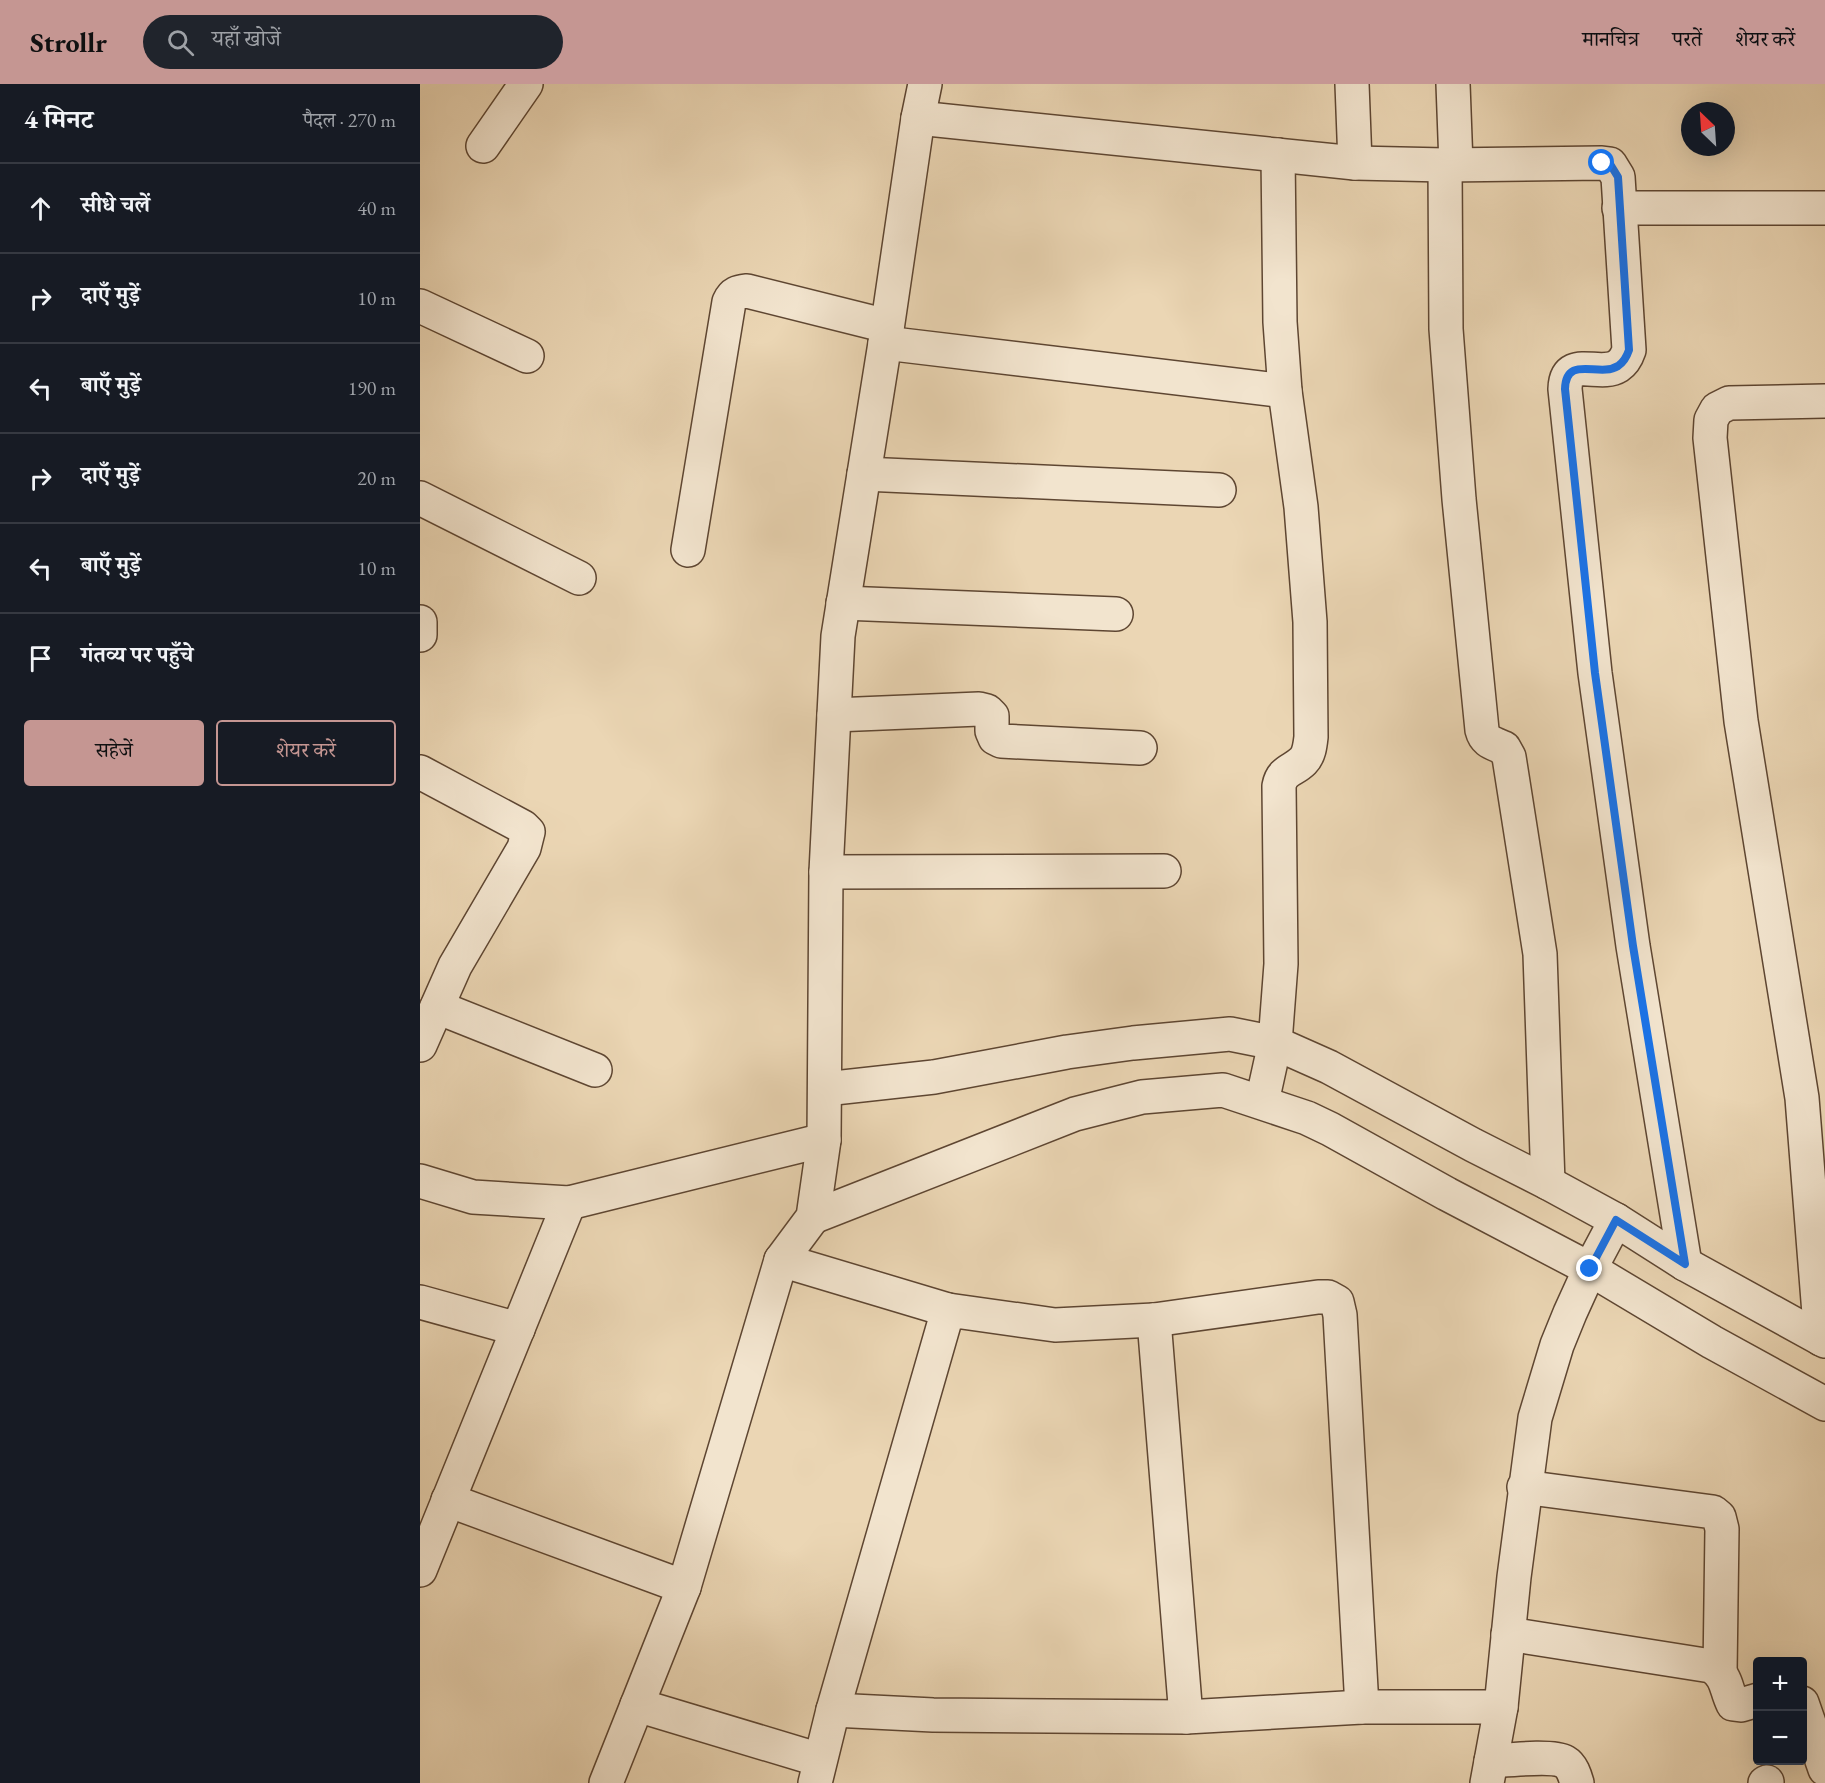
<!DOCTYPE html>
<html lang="hi">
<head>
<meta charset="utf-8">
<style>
  :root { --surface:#171b24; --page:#20242c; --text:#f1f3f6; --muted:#9ea1a6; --line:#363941; --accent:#c59692 }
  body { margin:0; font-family:"EB Garamond","Noto Serif Devanagari",serif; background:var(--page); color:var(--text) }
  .controls { position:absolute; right:18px; bottom:18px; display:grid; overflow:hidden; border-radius:6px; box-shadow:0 6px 24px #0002 }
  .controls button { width:54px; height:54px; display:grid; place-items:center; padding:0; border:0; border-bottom:2px solid var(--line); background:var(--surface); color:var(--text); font:30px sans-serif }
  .compass { position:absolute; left:1261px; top:18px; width:54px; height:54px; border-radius:50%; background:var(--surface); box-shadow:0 6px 24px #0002; rotate:335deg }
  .stop { position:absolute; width:18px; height:18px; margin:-14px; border:4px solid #1a73e8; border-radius:50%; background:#fff }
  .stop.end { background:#1a73e8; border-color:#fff; box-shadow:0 2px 6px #0008 }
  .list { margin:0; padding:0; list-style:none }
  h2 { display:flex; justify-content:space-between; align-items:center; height:78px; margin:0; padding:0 24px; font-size:26px }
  h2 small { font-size:20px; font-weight:400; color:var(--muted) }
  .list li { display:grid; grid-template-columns:39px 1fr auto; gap:18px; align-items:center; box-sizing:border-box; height:90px; padding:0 24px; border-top:2px solid var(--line) }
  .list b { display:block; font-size:22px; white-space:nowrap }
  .list em { font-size:20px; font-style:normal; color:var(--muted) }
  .actions { display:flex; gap:12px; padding:18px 24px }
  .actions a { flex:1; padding:14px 0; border:2px solid var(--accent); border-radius:6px; text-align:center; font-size:21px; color:var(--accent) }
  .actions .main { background:var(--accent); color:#111 }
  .icon { flex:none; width:33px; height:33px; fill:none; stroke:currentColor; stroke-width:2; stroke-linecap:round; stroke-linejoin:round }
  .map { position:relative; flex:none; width:1405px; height:1699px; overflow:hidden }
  header { display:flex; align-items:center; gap:36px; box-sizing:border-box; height:84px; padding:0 30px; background:var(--accent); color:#111 }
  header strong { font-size:28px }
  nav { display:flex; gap:33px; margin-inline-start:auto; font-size:21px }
  .search { width:420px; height:54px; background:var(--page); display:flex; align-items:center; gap:15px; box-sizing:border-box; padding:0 21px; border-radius:33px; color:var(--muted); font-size:22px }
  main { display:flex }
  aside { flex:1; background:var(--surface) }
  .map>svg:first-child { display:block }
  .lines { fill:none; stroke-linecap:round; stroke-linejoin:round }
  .minor-casing { stroke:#5e4632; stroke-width:36 }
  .minor { stroke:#f2e4ce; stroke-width:33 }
  .route { stroke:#1a73e8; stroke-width:8 }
</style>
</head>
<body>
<header>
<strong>Strollr</strong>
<div class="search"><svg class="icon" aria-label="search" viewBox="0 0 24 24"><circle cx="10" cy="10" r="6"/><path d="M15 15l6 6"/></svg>यहाँ खोजें</div>
<nav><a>मानचित्र</a><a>परतें</a><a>शेयर करें</a></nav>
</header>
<main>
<aside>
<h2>4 मिनट<small>पैदल · 270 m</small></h2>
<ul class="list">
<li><svg class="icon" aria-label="ahead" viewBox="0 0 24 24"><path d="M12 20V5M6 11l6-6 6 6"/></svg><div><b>सीधे चलें</b></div><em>40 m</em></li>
<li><svg class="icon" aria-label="right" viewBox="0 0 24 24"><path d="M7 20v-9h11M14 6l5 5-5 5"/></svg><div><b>दाएँ मुड़ें</b></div><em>10 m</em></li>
<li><svg class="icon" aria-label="left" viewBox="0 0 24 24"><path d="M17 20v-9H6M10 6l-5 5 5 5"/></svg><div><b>बाएँ मुड़ें</b></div><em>190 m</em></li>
<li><svg class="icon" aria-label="right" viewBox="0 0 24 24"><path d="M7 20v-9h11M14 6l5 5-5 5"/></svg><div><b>दाएँ मुड़ें</b></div><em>20 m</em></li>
<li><svg class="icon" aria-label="left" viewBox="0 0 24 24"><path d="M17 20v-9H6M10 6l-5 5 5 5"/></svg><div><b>बाएँ मुड़ें</b></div><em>10 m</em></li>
<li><svg class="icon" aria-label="arrive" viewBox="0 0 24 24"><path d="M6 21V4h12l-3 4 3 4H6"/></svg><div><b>गंतव्य पर पहुँचे</b></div></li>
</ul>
<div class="actions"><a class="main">सहेजें</a><a>शेयर करें</a></div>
</aside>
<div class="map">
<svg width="1405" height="1699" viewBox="0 0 1405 1699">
  <rect width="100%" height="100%" fill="#ebd6b4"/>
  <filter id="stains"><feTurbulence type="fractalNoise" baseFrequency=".00333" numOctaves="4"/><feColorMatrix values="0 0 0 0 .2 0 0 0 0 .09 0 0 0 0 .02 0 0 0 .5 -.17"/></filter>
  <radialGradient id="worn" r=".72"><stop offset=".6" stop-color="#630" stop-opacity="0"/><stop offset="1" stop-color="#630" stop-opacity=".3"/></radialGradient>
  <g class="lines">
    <g class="minor-casing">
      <g id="minor">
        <polyline points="932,0 935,79"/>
        <polyline points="1033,0 1036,81"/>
        <path d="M498,34L935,79L1025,81L1182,79L1190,80L1198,93L1209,266C1207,272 1204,278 1198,282C1179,294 1146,270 1145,305L1175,589L1213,862L1265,1180"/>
        <polyline points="63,62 106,0"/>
        <path d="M1025,81L1026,245L1039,415L1062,646C1065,658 1073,659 1084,664L1089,673L1120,870L1128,1099"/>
        <polyline points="1199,124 1405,124"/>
        <polyline points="0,222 107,272"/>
        <polyline points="465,259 865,307"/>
        <polyline points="444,390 799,406"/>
        <polyline points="0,414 159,494"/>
        <path d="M268,466L309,218C313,209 318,208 327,207L467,242"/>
        <polyline points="423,519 696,530"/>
        <polyline points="0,538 0,551"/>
        <polyline points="414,631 559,625 567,627 572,632 572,647 575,654 581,657 720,664"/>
        <polyline points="0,688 103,743 108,748 104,764 35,882 0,961"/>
        <polyline points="406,788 744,787"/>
        <polyline points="17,923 175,986"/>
        <polyline points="405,1005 514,993 647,968 713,959 810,950 855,959 909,983 1053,1061 1128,1099 1196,1136 1265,1180 1405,1257"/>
        <path d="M842,1018L855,959L861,880L859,702C862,686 873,687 883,677C889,671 890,662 891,653L890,538L881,423L865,307L860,238L858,71"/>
        <polyline points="0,1097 53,1113 149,1119 404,1056"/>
        <polyline points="393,1133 655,1030 722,1013 803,1006 887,1034 910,1045 1027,1110 1170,1185 1292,1258 1405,1320"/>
        <polyline points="361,1176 528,1226"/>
        <polyline points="0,1218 98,1245"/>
        <polyline points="734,1236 766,1633"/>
        <polyline points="1401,1255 1382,1014 1321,637 1290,354 1291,336 1297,325 1309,319 1405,317"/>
        <polyline points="1104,1403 1293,1428 1299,1433 1302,1445 1300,1588"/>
        <polyline points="28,1416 264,1503"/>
        <polyline points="0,1486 149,1119"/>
        <path d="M1088,1550L1291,1582C1308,1593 1305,1604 1313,1620L1321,1621L1338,1616"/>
        <polyline points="1382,1619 1405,1685"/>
        <polyline points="217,1621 400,1676"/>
        <polyline points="413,1626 513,1631 766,1633 942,1623 1081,1623"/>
        <path d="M1071,1677C1087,1676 1133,1671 1145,1678C1152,1682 1155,1692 1157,1699"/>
        <polyline points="186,1699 264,1503 361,1176 393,1133 404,1056 406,788 418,552 465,259 498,34 505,0"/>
        <polyline points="395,1699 413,1626 528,1226 635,1241 734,1236 898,1213 908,1213 917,1218 920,1231 942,1623"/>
        <polyline points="1067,1699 1081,1623 1094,1493 1115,1334 1137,1261 1150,1229 1170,1185 1196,1136"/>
        <polyline points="1345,1699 1347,1698"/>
      </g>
    </g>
    <use href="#minor" class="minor"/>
  </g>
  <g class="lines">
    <path class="route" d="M1170,1185L1196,1136L1265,1180L1213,862L1175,589L1145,305C1146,270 1179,294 1198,282C1204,278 1207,272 1209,266L1198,93L1190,80L1182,79"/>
  </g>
  <rect width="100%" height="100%" filter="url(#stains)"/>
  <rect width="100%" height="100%" fill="url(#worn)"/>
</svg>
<div class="controls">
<button>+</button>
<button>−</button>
</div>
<svg class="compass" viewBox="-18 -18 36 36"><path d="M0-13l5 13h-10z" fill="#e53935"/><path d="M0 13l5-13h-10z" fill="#9ea1a6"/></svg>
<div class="stop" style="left:1182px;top:79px"></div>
<div class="stop end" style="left:1170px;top:1185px"></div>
</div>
</main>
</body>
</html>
